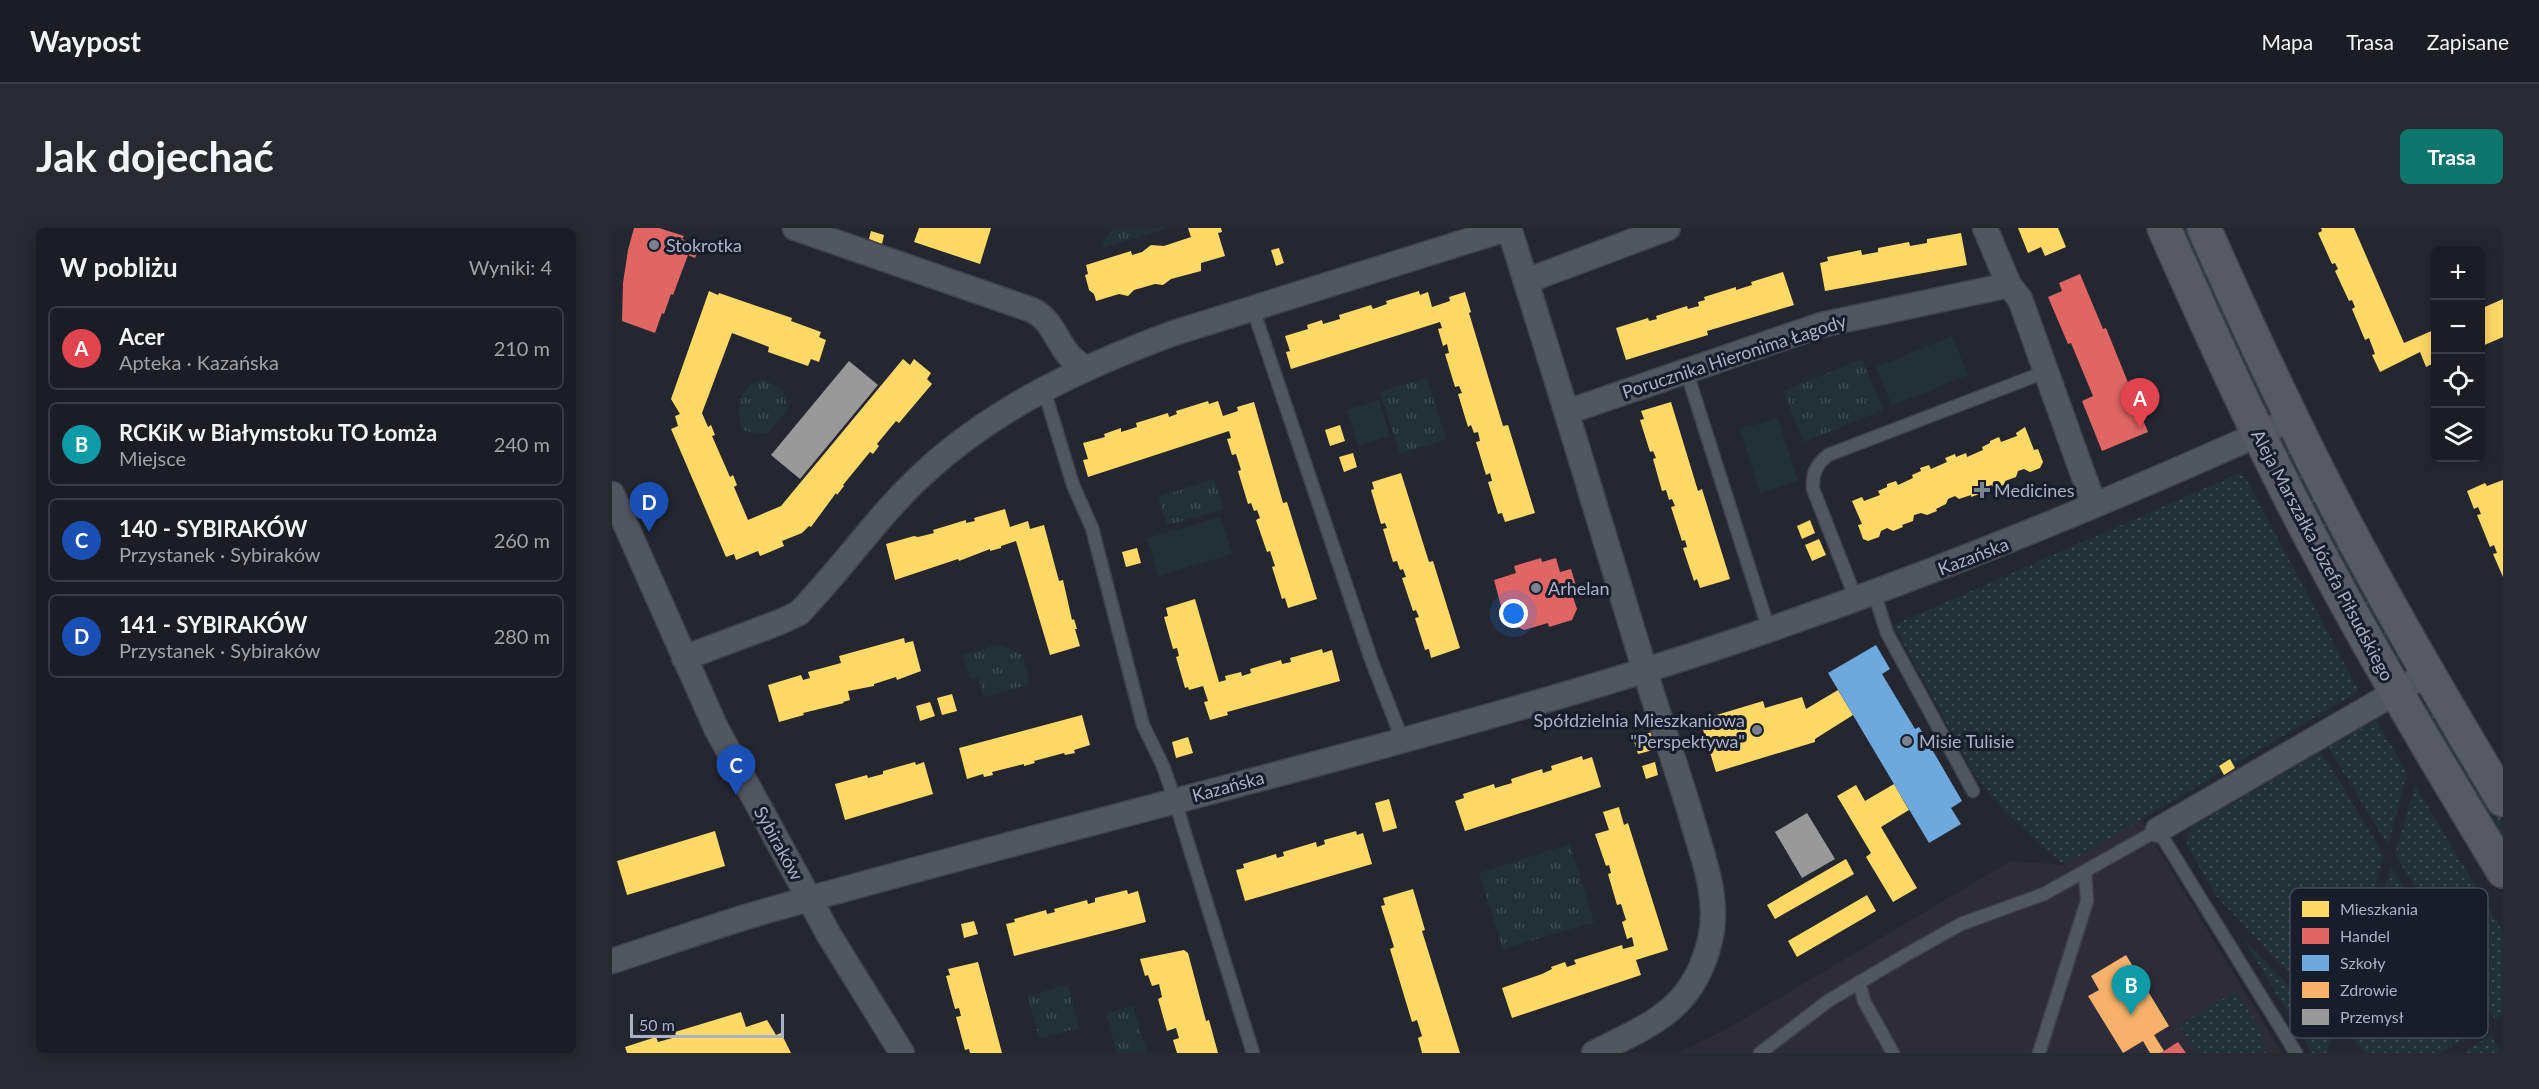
<!DOCTYPE html>
<html lang="pl">
<head>
<meta charset="utf-8">
<style>
  :root { --surface:#1b1d24; --page:#282a31; --text:#f1f3f6; --muted:#a0a2a6; --line:#393b41; --accent:#0f766e }
  body { margin:0; font-family:Lato,sans-serif; background:var(--page); color:var(--text) }
  .controls { position:absolute; right:18px; top:18px; display:grid; overflow:hidden; border-radius:9px; box-shadow:0 3px 15px #0003 }
  .controls button { width:54px; height:54px; display:grid; place-items:center; padding:0; border:0; border-bottom:2px solid var(--line); background:var(--surface); color:var(--text); font:30px sans-serif }
  .scale { position:absolute; left:18px; bottom:15px; width:154px; box-sizing:border-box; padding-left:6px; border:3px solid #abb2c4; border-top:0; font-size:16px; line-height:21px; white-space:nowrap; color:#abb2c4; -webkit-text-stroke:4px #171d2b; paint-order:stroke }
  .you { position:absolute; left:902px; top:386px; width:21px; height:21px; margin:-15px; border:4px solid #fff; border-radius:50%; background:#1a73e8; box-shadow:0 0 0 9px #1a73e833 }
  .badge { display:grid; place-items:center; width:39px; height:39px; border-radius:50%; background:var(--accent); color:#fff; font-size:20px; font-weight:700 }
  .pin { position:absolute; translate:-50% -50px; filter:drop-shadow(0 2px 3px #0008) }
  .pin::after { content:''; position:absolute; top:32px; width:21px; height:18px; background:inherit; clip-path:polygon(0 0,100% 0,50% 100%) }
  .list { margin:0; padding:0; list-style:none }
  h2 { display:flex; justify-content:space-between; align-items:center; height:78px; margin:0; padding:0 24px; font-size:26px }
  h2 small { font-size:20px; font-weight:400; color:var(--muted) }
  .list li { display:grid; grid-template-columns:39px 1fr auto; gap:18px; align-items:center; box-sizing:border-box; height:84px; margin:0 12px 12px; padding:0 12px; border:2px solid var(--line); border-radius:9px }
  .list b { display:block; font-size:22px; white-space:nowrap }
  .list p { margin:0; font-size:20px; white-space:nowrap; color:var(--muted) }
  .list em { font-size:20px; font-style:normal; color:var(--muted) }
  .icon { flex:none; width:33px; height:33px; fill:none; stroke:currentColor; stroke-width:2; stroke-linecap:round; stroke-linejoin:round }
  .map { position:relative; flex:none; width:1891px; height:825px; overflow:hidden; border-radius:9px }
  header { display:flex; align-items:center; gap:36px; box-sizing:border-box; height:84px; padding:0 30px; background:var(--surface); border-bottom:2px solid var(--line) }
  header strong { font-size:28px }
  nav { display:flex; gap:33px; margin-inline-start:auto; font-size:21px }
  .intro { display:flex; align-items:center; justify-content:space-between; box-sizing:border-box; height:144px; padding:0 36px }
  h1 { margin:0; font-size:42px }
  .button { padding:15px 27px; border-radius:9px; background:var(--accent); color:#fff; font-size:21px; font-weight:700 }
  main { display:flex; gap:36px; padding:0 36px }
  aside { flex:1; background:var(--surface); border-radius:9px; box-shadow:0 3px 15px #0003 }
  .map>svg:first-child { display:block }
  .medical { fill:#2f2c3a }
  .grass { fill:url(#grass-dots) }
  .park { fill:url(#park-tufts) }
  .pitch { fill:#213136 }
  .homes { fill:#ffd966 }
  .shops { fill:#e06666 }
  .schools { fill:#6fa8dc }
  .health { fill:#f6b26b }
  .industry { fill:#999 }
  .lines { fill:none; stroke-linecap:round; stroke-linejoin:round }
  .lane-casing { stroke:#40424a; stroke-width:15 }
  .street-casing { stroke:#40424a; stroke-width:27 }
  .secondary-casing { stroke:#40424a; stroke-width:36 }
  .lane { stroke:#525660; stroke-width:12 }
  .street { stroke:#525660; stroke-width:24 }
  .secondary { stroke:#575a64; stroke-width:33 }
  .poi-dot { fill:#7c8190; stroke:#171d2b; stroke-width:2 }
  .labels { text-anchor:middle; dominant-baseline:central; stroke-width:6; stroke-linejoin:round; paint-order:stroke }
  .poi-label { font-size:18px; fill:#abb2c4; stroke:#171d2b; text-anchor:start }
  .street-label { font-size:18px; fill:#abb2c4; stroke:#171d2b }
  .key { fill:#171d2b; stroke:#434a59; stroke-width:1.5 }
  .key-label { font-size:16px; fill:#abb2c4 }
</style>
</head>
<body>
<header>
<strong>Waypost</strong>
<nav><a>Mapa</a><a>Trasa</a><a>Zapisane</a></nav>
</header>
<div class="intro"><h1>Jak dojechać</h1><a class="button">Trasa</a></div>
<main>
<aside>
<h2>W pobliżu<small>Wyniki: 4</small></h2>
<ul class="list">
<li><span class="badge" style="background:#e0444e">A</span><div><b>Acer</b><p>Apteka · Kazańska</p></div><em>210 m</em></li>
<li><span class="badge" style="background:#0f9aa8">B</span><div><b>RCKiK w Białymstoku TO Łomża</b><p>Miejsce</p></div><em>240 m</em></li>
<li><span class="badge" style="background:#1a4fb4">C</span><div><b>140 - SYBIRAKÓW</b><p>Przystanek · Sybiraków</p></div><em>260 m</em></li>
<li><span class="badge" style="background:#1a4fb4">D</span><div><b>141 - SYBIRAKÓW</b><p>Przystanek · Sybiraków</p></div><em>280 m</em></li>
</ul>
</aside>
<div class="map">
<svg width="1891" height="825" viewBox="0 0 1891 825">
  <defs>
    <pattern id="grass-dots" width="8" height="8" patternUnits="userSpaceOnUse" patternTransform="scale(1.5)"><rect width="8" height="8" fill="#213136"/><path d="M2 2h.1M6 6h.1" fill="none" stroke="#3f4c51" stroke-width="1.8" stroke-linecap="round"/></pattern>
    <pattern id="park-tufts" width="24" height="20" patternUnits="userSpaceOnUse" patternTransform="scale(1.5)"><rect width="24" height="20" fill="#213136"/><path d="M3 7l-1-3M5 7V3M7 7l1-3M15 17l-1-3M17 17v-4M19 17l1-3" fill="none" stroke="#3f4c51"/></pattern>
  </defs>
  <rect width="100%" height="100%" fill="#242730"/>
  <polygon class="medical" points="1528,591 1670,825 1066,825 1113,802 1399,633 1452,637"/>
  <g class="grass">
    <polygon points="1563,0 1579,0 1653,162 1654,175 1650,186"/>
    <polygon points="1665,214 1678,220 1792,434 1784,437"/>
    <polygon points="1630,244 1746,461 1744,465 1452,637 1394,585 1360,543 1282,397"/>
    <polygon points="1812,476 1821,478 1891,594 1891,623 1810,477"/>
    <polygon points="1764,492 1795,545 1776,617 1716,520"/>
    <polygon points="1709,524 1772,627 1724,794 1604,668 1575,617 1576,607 1580,599"/>
    <polygon points="1803,557 1891,704 1891,787 1883,792 1783,626"/>
    <polygon points="1779,639 1875,796 1829,825 1754,825 1732,802"/>
    <polygon points="1631,710 1721,804 1715,825 1700,825"/>
    <path d="M1624,763C1636,782 1652,802 1654,825H1584L1567,797Z"/>
    <polygon points="1879,807 1889,825 1854,825 1853,823"/>
  </g>
  <g class="park">
    <polygon points="501,0 552,0 553,1 491,20 490,15"/>
    <polygon points="1250,131 1271,182 1192,214 1171,163"/>
    <polygon points="815,150 834,211 788,226 768,164"/>
    <path d="M152,152L171,162L176,181L155,206L131,203C123,182 126,155 152,152Z"/>
    <polygon points="602,251 612,281 555,297 546,269"/>
    <polygon points="388,416 410,427 417,452 415,457 372,469 366,449 358,451 351,427"/>
    <polygon points="958,616 982,694 891,721 867,645"/>
    <polygon points="456,757 467,800 427,810 416,768"/>
    <polygon points="521,778 535,825 505,825 494,785"/>
  </g>
  <g class="pitch">
    <polygon points="1340,108 1356,147 1280,178 1264,139"/>
    <polygon points="767,172 778,208 746,218 735,182"/>
    <polygon points="1166,190 1186,253 1148,265 1128,201"/>
    <polygon points="609,289 620,326 546,348 535,310"/>
  </g>
  <g class="homes">
    <polygon points="307,0 379,0 368,36 302,14"/>
    <polygon points="576,0 609,0 610,4 606,5 613,28 589,35 589,43 559,51 551,57 543,56 522,62 516,68 507,66 484,73 482,66 477,62 473,47 476,46 474,37 519,23 520,27 530,24 539,17 552,18 579,9"/>
    <polygon points="1406,0 1446,0 1454,19 1433,28 1429,19 1416,25"/>
    <polygon points="1709,0 1742,0 1792,115 1824,101 1824,138 1820,136 1814,139 1808,124 1768,144 1760,127 1763,126 1757,110 1753,112 1740,81 1743,79 1740,72 1737,73 1723,43 1726,41 1723,35 1720,36 1706,5 1710,3"/>
    <polygon points="259,3 272,7 270,16 257,11"/>
    <polygon points="1349,5 1355,37 1213,63 1208,35 1216,33 1215,29 1249,22 1250,27 1266,24 1266,20 1297,14 1298,18 1315,15 1315,11"/>
    <polygon points="667,20 672,35 664,38 659,22"/>
    <polygon points="1171,44 1182,77 1095,103 1096,107 1014,132 1004,100 1036,90 1037,93 1045,91 1044,88 1075,78 1076,81 1087,78 1086,74 1093,72 1092,69 1124,59 1124,62 1140,57 1139,54"/>
    <polygon points="97,63 106,67 107,65 180,90 179,93 209,104 207,109 214,112 207,134 199,131 196,138 156,124 157,119 120,105 90,185 96,199 99,197 103,207 100,208 118,249 121,247 125,257 122,259 136,292 169,278 291,131 298,137 302,131 319,145 315,151 320,156 287,195 284,193 265,216 267,218 261,226 258,224 231,257 232,258 225,267 224,265 199,299 197,298 190,305 170,313 172,318 148,328 146,323 124,332 122,326 114,329 59,201 66,198 63,188 68,186 59,171"/>
    <polygon points="807,63 808,67 816,64 820,79 838,73 837,69 853,64 859,84 857,85 891,198 896,197 923,285 893,294 890,285 886,286 876,254 880,253 878,245 874,247 864,214 868,213 866,204 862,205 859,197 856,199 846,166 850,165 847,158 843,159 833,126 837,125 835,116 831,118 826,101 830,100 828,94 679,141 674,124 678,123 673,108 696,101 695,97 710,92 711,96 728,91 727,87 759,77 761,81 775,76 774,73"/>
    <polygon points="1891,71 1891,109 1868,119 1868,81"/>
    <polygon points="596,173 597,176 606,173 611,188 626,183 625,179 642,174 671,275 675,274 705,371 676,380 673,370 670,371 660,339 663,338 658,323 655,324 644,292 648,290 645,282 642,283 639,275 636,276 626,243 629,242 624,226 620,227 615,211 619,210 617,203 476,249 471,232 476,231 471,215 493,209 492,206 509,200 509,204 525,199 524,195 556,185 557,189 565,186 564,183"/>
    <polygon points="1059,174 1086,263 1090,261 1118,351 1088,360 1085,351 1082,353 1071,320 1075,319 1073,312 1070,313 1059,279 1063,278 1060,271 1057,272 1054,262 1050,263 1041,231 1044,230 1041,223 1038,224 1028,192 1032,191 1029,183"/>
    <polygon points="728,197 733,213 718,218 713,202"/>
    <polygon points="1413,199 1422,222 1426,221 1431,234 1428,240 1418,244 1412,241 1406,243 1404,249 1393,253 1394,256 1384,260 1379,257 1372,260 1370,265 1359,269 1359,267 1347,271 1343,268 1336,271 1334,276 1324,281 1325,283 1315,287 1309,285 1302,287 1301,293 1290,297 1291,299 1281,303 1275,300 1269,303 1267,309 1256,313 1251,311 1246,297 1250,296 1240,273 1250,269 1252,273 1268,267 1266,263 1275,259 1275,256 1284,253 1286,257 1301,250 1300,247 1309,243 1308,240 1317,237 1319,241 1335,234 1333,230 1343,226 1344,229 1354,225 1355,229 1371,222 1370,219 1378,215 1378,213 1387,209 1389,214 1405,208 1404,205"/>
    <polygon points="741,225 745,239 732,244 727,229"/>
    <polygon points="789,245 817,334 821,333 848,420 819,430 817,421 813,422 803,390 807,389 804,382 801,383 790,350 794,349 791,341 788,342 785,333 781,334 771,301 775,300 773,295 769,296 759,262 762,261 760,254"/>
    <polygon points="1891,252 1891,349 1881,326 1885,325 1882,317 1878,319 1865,287 1869,286 1866,279 1862,281 1855,263 1873,255 1875,258"/>
    <polygon points="393,281 398,299 416,293 418,301 432,297 447,353 451,352 460,392 462,391 465,401 463,401 468,418 438,427 404,313 389,318 389,320 378,323 378,321 347,333 346,331 283,352 274,316 302,308 306,309 322,305 321,302 354,292 354,295 363,293 362,290"/>
    <polygon points="1198,292 1203,305 1190,311 1185,298"/>
    <polygon points="1207,311 1214,327 1200,333 1193,317"/>
    <polygon points="525,320 529,335 514,339 510,324"/>
    <polygon points="583,371 607,454 614,452 613,448 629,444 630,448 639,445 638,441 669,432 670,436 679,434 678,430 710,421 711,425 720,422 728,453 615,484 616,487 598,492 592,474 596,473 591,458 577,462 576,459 573,460 564,429 567,428 565,420 561,421 552,389 556,388 554,380"/>
    <polygon points="292,410 293,415 301,413 309,443 285,452 284,449 262,456 262,458 236,463 238,472 231,474 232,475 191,485 192,487 167,494 156,457 189,447 191,452 198,450 196,444 229,435 227,428"/>
    <polygon points="1226,462 1241,487 1203,511 1203,514 1104,544 1088,492 1151,473 1153,480 1190,469 1194,481"/>
    <polygon points="340,466 345,483 330,487 325,470"/>
    <polygon points="318,474 323,488 308,493 304,478"/>
    <polygon points="470,487 478,517 462,522 463,525 453,527 452,525 422,533 423,535 412,538 412,536 380,544 381,547 372,549 371,546 355,551 347,520"/>
    <polygon points="1040,504 1045,521 1026,526 1021,510"/>
    <polygon points="576,509 581,525 564,530 560,514"/>
    <polygon points="970,528 971,532 980,529 989,559 853,603 843,573 852,570 851,566 882,556 883,560 900,555 899,551 930,541 931,545 940,542 939,538"/>
    <polygon points="1618,531 1623,540 1612,547 1607,538"/>
    <polygon points="303,534 304,537 312,534 321,566 233,592 223,556 255,547 256,550 271,546 271,543"/>
    <polygon points="1043,534 1046,547 1034,551 1030,538"/>
    <polygon points="1282,556 1297,582 1269,599 1305,660 1281,674 1254,629 1259,625 1225,568 1244,557 1253,573"/>
    <polygon points="777,571 785,600 771,604 763,575"/>
    <polygon points="1007,579 1012,597 1016,595 1056,722 1024,732 1029,747 900,790 890,760 930,746 940,741 939,739 953,734 955,739 964,736 962,732 1010,717 1011,721 1022,718 1020,709 1015,711 1010,694 1014,692 1009,676 1005,677 996,646 999,645 997,637 994,638 983,606 997,602 991,584"/>
    <polygon points="103,603 113,638 15,667 5,633"/>
    <polygon points="744,603 745,607 751,605 760,636 633,673 624,642 632,640 631,636 664,626 665,630 672,628 671,624 704,614 705,619 713,616 712,612"/>
    <polygon points="1234,631 1242,646 1163,691 1155,677"/>
    <polygon points="801,661 813,702 810,703 848,825 810,825 806,810 810,808 805,792 800,794 778,721 782,719 769,678 773,677 771,670"/>
    <polygon points="515,662 516,666 526,663 534,694 402,728 394,696 403,694 402,691 434,682 435,686 443,684 442,681 475,672 476,676 483,674 483,670"/>
    <polygon points="1255,667 1264,683 1185,729 1176,713"/>
    <polygon points="362,693 366,706 352,710 349,696"/>
    <polygon points="572,722 576,725 594,793 597,792 606,825 565,825 561,812 567,810 564,800 555,803 546,771 550,769 547,756 540,758 536,747 533,748 528,731"/>
    <polygon points="366,734 390,825 358,825 357,821 353,822 344,789 349,788 347,780 343,781 334,748 338,747 336,741"/>
    <polygon points="129,784 134,799 155,792 164,807 169,805 179,825 15,825 13,819 44,809 46,814 64,809 63,804"/>
  </g>
  <g class="shops">
    <polygon points="22,0 47,0 72,8 70,11 88,18 83,30 76,27 61,67 59,66 52,86 50,85 43,105 10,93 11,55 16,22"/>
    <polygon points="1468,46 1491,101 1494,100 1536,204 1490,223 1470,173 1481,168 1459,115 1456,116 1436,69 1450,63 1447,55"/>
    <polygon points="929,330 930,334 944,330 948,344 959,341 967,368 961,369 965,381 960,392 937,399 936,395 912,402 904,398 899,380 890,382 882,352 904,345 902,338"/>
    <polygon points="1566,814 1574,825 1548,825 1552,823"/>
  </g>
  <polygon class="schools" points="1264,417 1278,441 1270,446 1303,501 1307,499 1350,573 1339,580 1349,596 1317,615 1216,445"/>
  <polygon class="health" points="1514,727 1557,798 1542,807 1552,823 1548,825 1538,825 1531,813 1511,825 1476,768 1487,762 1479,748"/>
  <g class="industry">
    <polygon points="237,133 266,157 188,251 159,227"/>
    <polygon points="1195,585 1223,631 1190,650 1163,604"/>
  </g>
  <g class="lines">
    <g class="lane-casing">
      <g id="lane">
        <polyline points="641,81 760,434 790,511"/>
        <polyline points="1074,142 1157,402"/>
        <polyline points="432,162 461,257 480,300 531,497 551,538 563,573 641,825"/>
        <polyline points="1262,364 1275,405 1361,563"/>
        <path d="M1244,371L1201,261C1200,246 1204,237 1216,227L1433,144"/>
        <polyline points="1247,754 1252,773 1281,825"/>
        <polyline points="1148,825 1216,773 1292,728 1349,696 1432,666 1546,602 1684,825"/>
        <polyline points="1427,825 1475,673 1473,644"/>
      </g>
    </g>
    <g class="street-casing">
      <g id="street">
        <path d="M183,0L420,82C447,95 445,128 475,140"/>
        <path d="M897,0C944,147 988,295 1033,443C1048,492 1065,541 1080,591C1091,630 1108,671 1098,712C1082,781 1040,796 982,825"/>
        <polyline points="1373,0 1397,57 1408,71 1482,277"/>
        <polyline points="914,53 1056,0"/>
        <polyline points="955,184 1209,97 1397,57"/>
        <polyline points="0,266 104,500 217,707 290,825"/>
        <path d="M72,430L168,394L187,385C231,340 266,287 312,245C383,179 472,138 562,105L897,0"/>
        <polyline points="1546,602 1815,446"/>
        <path d="M0,733C53,716 107,696 161,681C437,603 717,537 992,455C1228,384 1456,293 1680,191"/>
      </g>
    </g>
    <g class="secondary-casing">
      <g id="secondary">
        <path d="M1552,0C1602,113 1654,227 1713,336C1769,441 1830,542 1891,643"/>
        <path d="M1592,0C1626,77 1662,155 1700,231C1758,347 1824,460 1891,572"/>
      </g>
    </g>
    <use href="#lane" class="lane"/>
    <use href="#street" class="street"/>
    <use href="#secondary" class="secondary"/>
  </g>
  <g class="poi-dot">
    <circle cx="42" cy="17" r="6"/>
    <path d="M1367 253h6v6h6v6h-6v6h-6v-6h-6v-6h6z"/>
    <circle cx="924" cy="360" r="6"/>
    <circle cx="1145" cy="502" r="6"/>
    <circle cx="1295" cy="513" r="6"/>
  </g>
  <g class="labels">
    <g class="poi-label">
      <text x="54" y="17">Stokrotka</text>
      <text x="1382" y="262">Medicines</text>
      <text x="936" y="360">Arhelan</text>
      <text x="1133" y="492" text-anchor="end">Spółdzielnia Mieszkaniowa<tspan x="1133" dy="21">"Perspektywa"</tspan></text>
      <text x="1307" y="513">Misie Tulisie</text>
    </g>
    <g class="street-label">
      <text transform="translate(1122 128) rotate(-18)">Porucznika Hieronima Łagody</text>
      <text transform="translate(1711 327) rotate(62)">Aleja Marszałka Józefa Piłsudskiego</text>
      <text transform="translate(1361 328) rotate(-21)">Kazańska</text>
      <text transform="translate(616 558) rotate(-15)">Kazańska</text>
      <text transform="translate(167 615) rotate(61)">Sybiraków</text>
    </g>
  </g>
  <rect x="1678" y="660" width="198" height="150" rx="9" class="key"/>
  <rect x="1690" y="673" width="27" height="16" fill="#ffd966"/>
  <rect x="1690" y="700" width="27" height="16" fill="#e06666"/>
  <rect x="1690" y="727" width="27" height="16" fill="#6fa8dc"/>
  <rect x="1690" y="754" width="27" height="16" fill="#f6b26b"/>
  <rect x="1690" y="781" width="27" height="16" fill="#999"/>
  <g class="key-label">
    <text x="1728" y="687">Mieszkania</text>
    <text x="1728" y="714">Handel</text>
    <text x="1728" y="741">Szkoły</text>
    <text x="1728" y="768">Zdrowie</text>
    <text x="1728" y="795">Przemysł</text>
  </g>
</svg>
<div class="controls">
<button>+</button>
<button>−</button>
<button><svg class="icon" aria-label="locate" viewBox="0 0 24 24"><circle cx="12" cy="12" r="6"/><path d="M12 2v4M12 18v4M2 12h4M18 12h4"/></svg></button>
<button><svg class="icon" aria-label="layers" viewBox="0 0 24 24"><path d="M12 4l9 5-9 5-9-5zM3 14l9 5 9-5"/></svg></button>
</div>
<div class="scale">50 m</div>
<div class="you"></div>
<div class="pin badge" style="left:1528px;top:200px;background:#e0444e">A</div>
<div class="pin badge" style="left:1519px;top:787px;background:#0f9aa8">B</div>
<div class="pin badge" style="left:124px;top:567px;background:#1a4fb4">C</div>
<div class="pin badge" style="left:37px;top:304px;background:#1a4fb4">D</div>
</div>
</main>
</body>
</html>
